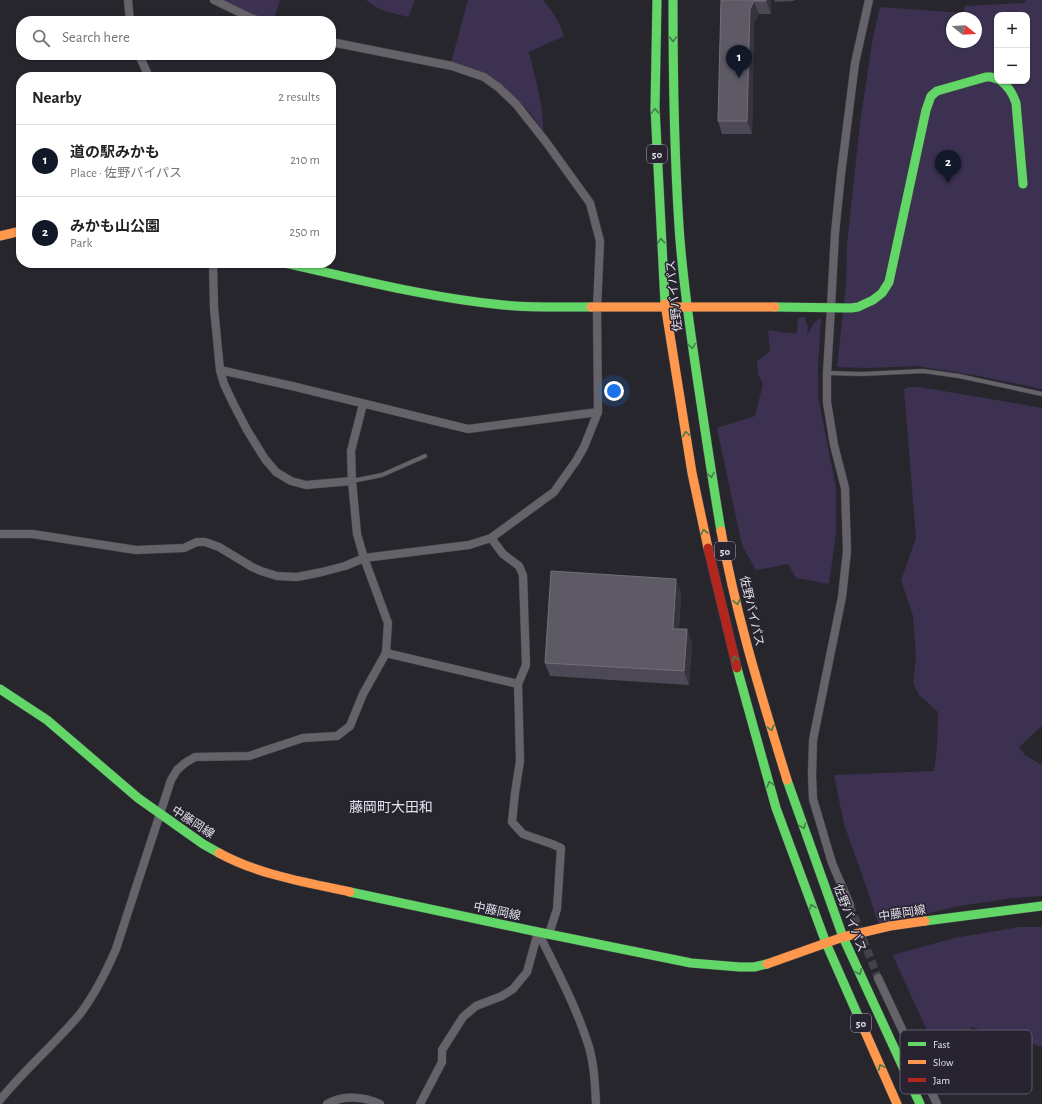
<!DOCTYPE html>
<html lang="en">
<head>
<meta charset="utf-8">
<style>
  :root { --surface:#fff; --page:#f6f6f6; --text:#222; --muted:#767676; --line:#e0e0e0; --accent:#111827 }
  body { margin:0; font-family:"Alegreya Sans","Noto Sans JP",sans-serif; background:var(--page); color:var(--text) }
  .controls { position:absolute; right:12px; top:12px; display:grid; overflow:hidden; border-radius:8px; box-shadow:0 1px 3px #0004 }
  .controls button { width:36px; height:36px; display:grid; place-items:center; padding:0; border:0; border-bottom:1px solid var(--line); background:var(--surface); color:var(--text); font:20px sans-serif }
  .compass { position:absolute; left:946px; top:12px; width:36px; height:36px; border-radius:50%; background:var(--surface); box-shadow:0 1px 3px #0004; rotate:108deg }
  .you { position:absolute; left:614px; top:391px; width:14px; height:14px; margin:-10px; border:3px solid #fff; border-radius:50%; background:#1a73e8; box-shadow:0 0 0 6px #1a73e833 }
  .badge { display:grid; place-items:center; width:26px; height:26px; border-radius:50%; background:var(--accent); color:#fff; font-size:13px; font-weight:700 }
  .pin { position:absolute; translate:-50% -33px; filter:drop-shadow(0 1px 2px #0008) }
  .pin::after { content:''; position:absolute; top:21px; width:14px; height:12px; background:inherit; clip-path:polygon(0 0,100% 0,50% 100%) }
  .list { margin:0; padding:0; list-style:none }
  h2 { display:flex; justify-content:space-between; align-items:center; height:52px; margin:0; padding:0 16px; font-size:17px }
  h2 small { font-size:13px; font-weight:400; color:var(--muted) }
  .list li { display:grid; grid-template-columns:26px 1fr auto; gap:12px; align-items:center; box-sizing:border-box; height:72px; padding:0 16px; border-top:1px solid var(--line) }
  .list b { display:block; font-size:15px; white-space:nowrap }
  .list p { margin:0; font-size:13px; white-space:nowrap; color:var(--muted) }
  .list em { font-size:13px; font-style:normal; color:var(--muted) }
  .icon { flex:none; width:22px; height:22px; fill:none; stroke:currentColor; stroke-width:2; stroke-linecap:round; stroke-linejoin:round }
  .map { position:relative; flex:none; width:1042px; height:1104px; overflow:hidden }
  .search { position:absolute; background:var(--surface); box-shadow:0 1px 3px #0004; left:16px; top:16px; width:320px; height:44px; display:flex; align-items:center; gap:10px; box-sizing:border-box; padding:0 14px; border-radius:16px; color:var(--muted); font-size:15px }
  .panel { position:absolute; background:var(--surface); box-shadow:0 1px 3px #0004; left:16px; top:72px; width:320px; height:196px; border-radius:16px }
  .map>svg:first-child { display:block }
  .green { fill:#3c3151; fill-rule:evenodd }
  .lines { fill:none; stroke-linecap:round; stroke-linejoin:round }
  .street-tunnel { stroke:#444249; stroke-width:8; stroke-dasharray:8 4; stroke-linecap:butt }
  .lane-casing { stroke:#434248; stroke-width:5 }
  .street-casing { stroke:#434248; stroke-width:9 }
  .fast-casing { stroke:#434248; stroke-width:10 }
  .slow-casing { stroke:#434248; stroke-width:10 }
  .jam-casing { stroke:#434248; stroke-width:10 }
  .lane { stroke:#656369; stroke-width:4 }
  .street { stroke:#656369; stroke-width:8 }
  .fast { stroke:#63d668; stroke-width:9 }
  .slow { stroke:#ff974d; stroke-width:9 }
  .jam { stroke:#b3261e; stroke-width:9 }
  .wall { fill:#4d4855 }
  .shaded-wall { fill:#38343e }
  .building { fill:#5d5965; stroke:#726e7a }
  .oneway { stroke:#457c4c }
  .labels { text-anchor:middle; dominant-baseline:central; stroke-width:3; stroke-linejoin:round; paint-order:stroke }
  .shield { fill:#272330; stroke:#aba8b2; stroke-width:1 }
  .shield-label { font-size:11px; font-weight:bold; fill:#e3e1ea }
  .street-label { font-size:12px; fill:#e3e1ea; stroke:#272330 }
  .quarter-label { font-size:14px; fill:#e3e1ea; stroke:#272330 }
  .key { fill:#272330; stroke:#5f5c68; stroke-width:1 }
  .key-label { font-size:11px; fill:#e3e1ea }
</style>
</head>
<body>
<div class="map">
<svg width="1042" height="1104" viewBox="0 0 1042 1104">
  <rect width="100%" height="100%" fill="#28262d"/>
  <g class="green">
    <polygon points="211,0 280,0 273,21 250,21"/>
    <path d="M366,0H415L408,17C393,13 378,11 366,0Z"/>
    <path d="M468,0H543C552,11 560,22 564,36L529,52C535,78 544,106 543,132C537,123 532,114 525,107C505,85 476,79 449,70Z"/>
    <path d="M1026,0H1042V389L974,375L917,366L868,368L837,367L846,286L847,244L860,123L873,37L880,7L963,13L965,6L1025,3ZM997,15H1027V81H997ZM952,18H976V42H952Z"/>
    <path d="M804,317L808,327L807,335L815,322L821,318L818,365V397L836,488V532L829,584L796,578L788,564L756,570L742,545L717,428L755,416L763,384L758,374L757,361L770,351L768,330C778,331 788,334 797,333L798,318Z"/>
    <polygon points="909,387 920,387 1042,408 1042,726 1019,747 1025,755 1042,765 1042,896 1013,898 959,906 879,925 867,889 844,824 834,775 934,771 937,748 938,712 919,695 913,683 916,658 913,616 901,580 916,538 904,389"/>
    <polygon points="1019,927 1042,927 1042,1047 1020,1039 971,1027 952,1097 942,1071 934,1046 893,956 900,953 954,938"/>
  </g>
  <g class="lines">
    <polyline class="street-tunnel" points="850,905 878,978"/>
    <g class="lane-casing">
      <g id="lane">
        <polyline points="827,373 862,374 923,371 959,376 1042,394"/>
        <polyline points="352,481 382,475 425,456"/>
      </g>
    </g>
    <g class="street-casing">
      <g id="street">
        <polyline points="128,0 130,21"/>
        <polyline points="214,0 251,18 260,21"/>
        <polyline points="139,55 149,77"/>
        <polyline points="220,370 292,386 468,429 598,412"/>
        <polyline points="352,481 351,451 363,404"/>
        <polyline points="0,534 32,534 136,550 184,548 197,542 205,542 219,547 252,567 261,571 277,576 297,577 322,572 345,566 364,558 469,545 491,538 554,492 576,461 584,447 598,412 597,308 600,241 590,203 546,142 516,104 498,87 484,77 452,66 331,42"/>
        <polyline points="491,538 503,554 519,566 523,575 526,665 518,684 520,761 515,793 512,822 523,834 552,844 561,848 557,909 549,934"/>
        <polyline points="386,653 518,684"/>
        <polyline points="850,905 832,863 813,799 812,775 813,740 842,597 847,551 845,488 834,445 827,402 827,373 831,307 835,233 841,174 855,63 869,0"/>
        <path d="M538,932C555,967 574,1002 586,1038C594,1059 595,1082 596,1104"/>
        <polyline points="878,978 937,1104"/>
        <path d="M0,1100C25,1069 55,1044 80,1014C95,994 106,972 116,949L171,780L177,770L185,763L195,757L249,756L303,738L337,736L350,726L363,694L386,653L388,623L364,558L357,534L352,481L306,485L291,481L276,472L265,459L247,430L233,403L224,384L220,370L214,308L213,263"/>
        <path d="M327,1104C343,1095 363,1096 380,1104"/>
        <polyline points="420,1104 442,1062 442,1050 463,1017 476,1006 502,996 513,989 527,972 538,932"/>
      </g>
    </g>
    <g class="fast-casing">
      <g id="fast">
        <polyline points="657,0 655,108 665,304"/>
        <path d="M673,0C673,76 674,151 679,226C682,275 689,322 696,370C704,424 712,478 721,531"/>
        <path d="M1001,81C1009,87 1013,94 1016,103L1023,184"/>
        <path d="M285,263C357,279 429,298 503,305C532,308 561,307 591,307"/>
        <polyline points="775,307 851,308 858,307 873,300 882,293 889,282 926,110 931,96 937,91 986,77 991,77 997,79"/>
        <polyline points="737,668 776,808 826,943 863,1027"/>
        <polyline points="0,689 47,720 138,798 203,844 219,853"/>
        <polyline points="787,780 843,937 920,1104"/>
        <polyline points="350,892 538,932 691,963 740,967 754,967 767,964"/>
        <polyline points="925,921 1042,906"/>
      </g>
    </g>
    <g class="slow-casing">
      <g id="slow">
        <polyline points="0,236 21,231"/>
        <polyline points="665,304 692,473 708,548"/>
        <polyline points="591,307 775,307"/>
        <path d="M721,531C736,616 762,698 787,780"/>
        <path d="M219,853C259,875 305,882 350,892"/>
        <polyline points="767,964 843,937 890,926 925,921"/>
        <polyline points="863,1027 897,1104"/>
      </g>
    </g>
    <g class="jam-casing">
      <polyline id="jam" points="708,548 737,668"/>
    </g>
    <use href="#lane" class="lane"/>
    <use href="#street" class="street"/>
    <use href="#fast" class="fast"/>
    <use href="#slow" class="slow"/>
    <use href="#jam" class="jam"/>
  </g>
  <g class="wall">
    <polygon points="721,0 771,0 771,14 759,14 754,22 752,134 722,134 718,121"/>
    <polygon points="774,0 794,0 794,1 775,2"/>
    <polygon points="676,579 681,593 679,629 692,643 689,685 550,676 545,663"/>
  </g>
  <g class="shaded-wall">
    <polygon points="766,0 771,0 771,14 766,1"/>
    <polygon points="754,1 759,14 754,22 752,134 747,121 750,9"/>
    <polygon points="676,579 681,593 678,642 673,629"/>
    <polygon points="687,629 692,643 689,685 684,671"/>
  </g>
  <g class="building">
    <polygon points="721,0 766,0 766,1 754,1 750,9 747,121 718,121"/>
    <polygon points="551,571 676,579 673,629 687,629 684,671 545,663"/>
  </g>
  <defs><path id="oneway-chevron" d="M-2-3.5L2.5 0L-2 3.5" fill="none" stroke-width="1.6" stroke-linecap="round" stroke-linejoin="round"/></defs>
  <g class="oneway">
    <use href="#oneway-chevron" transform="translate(673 39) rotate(90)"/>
    <use href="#oneway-chevron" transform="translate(655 111) rotate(-92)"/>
    <use href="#oneway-chevron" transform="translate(661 241) rotate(-94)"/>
    <use href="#oneway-chevron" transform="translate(692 346) rotate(82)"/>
    <use href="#oneway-chevron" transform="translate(686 434) rotate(-99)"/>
    <use href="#oneway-chevron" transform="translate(711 475) rotate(80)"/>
    <use href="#oneway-chevron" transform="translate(704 532) rotate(-102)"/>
    <use href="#oneway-chevron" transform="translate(737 602) rotate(77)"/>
    <use href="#oneway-chevron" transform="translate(735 659) rotate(-105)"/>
    <use href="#oneway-chevron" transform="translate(771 728) rotate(73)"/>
    <use href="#oneway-chevron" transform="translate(770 784) rotate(-106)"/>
    <use href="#oneway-chevron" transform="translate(803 826) rotate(70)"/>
    <use href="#oneway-chevron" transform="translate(812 907) rotate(-110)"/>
    <use href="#oneway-chevron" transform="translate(859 972) rotate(66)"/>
    <use href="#oneway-chevron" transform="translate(881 1067) rotate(-114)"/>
  </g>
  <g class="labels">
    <g class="shield">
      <rect x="647" y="145" width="20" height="18" rx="3"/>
      <rect x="715" y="542" width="20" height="18" rx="3"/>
      <rect x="851" y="1014" width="20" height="18" rx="3"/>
    </g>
    <g class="shield-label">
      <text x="657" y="154">50</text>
      <text x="725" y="551">50</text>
      <text x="861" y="1023">50</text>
    </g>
    <g class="street-label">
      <text transform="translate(674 296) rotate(-96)">佐野バイパス</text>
      <text transform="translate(752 611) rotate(77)">佐野バイパス</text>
      <text transform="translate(193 822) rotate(33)">中藤岡線</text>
      <text transform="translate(497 911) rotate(12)">中藤岡線</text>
      <text transform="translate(902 913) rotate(-9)">中藤岡線</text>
      <text transform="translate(850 918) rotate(69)">佐野バイパス</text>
    </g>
    <g class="quarter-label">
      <text x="391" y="808">藤岡町大田和</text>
    </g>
  </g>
  <rect x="900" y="1030" width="132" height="64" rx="6" class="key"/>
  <rect x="908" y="1042" width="18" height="4" fill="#63d668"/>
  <rect x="908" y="1060" width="18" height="4" fill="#ff974d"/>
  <rect x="908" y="1078" width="18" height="4" fill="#b3261e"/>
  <g class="key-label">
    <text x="933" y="1048">Fast</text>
    <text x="933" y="1066">Slow</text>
    <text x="933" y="1084">Jam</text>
  </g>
</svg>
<div class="controls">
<button>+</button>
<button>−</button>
</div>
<svg class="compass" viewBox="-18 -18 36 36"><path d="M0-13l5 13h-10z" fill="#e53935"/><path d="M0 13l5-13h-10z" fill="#767676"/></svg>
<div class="you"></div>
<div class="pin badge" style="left:739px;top:78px">1</div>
<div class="pin badge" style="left:948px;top:183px">2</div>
<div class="search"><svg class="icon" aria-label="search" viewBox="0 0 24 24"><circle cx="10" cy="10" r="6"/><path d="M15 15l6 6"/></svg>Search here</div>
<section class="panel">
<h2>Nearby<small>2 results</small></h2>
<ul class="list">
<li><span class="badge">1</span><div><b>道の駅みかも</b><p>Place · 佐野バイパス</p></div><em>210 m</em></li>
<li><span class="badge">2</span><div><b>みかも山公園</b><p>Park</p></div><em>250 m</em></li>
</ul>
</section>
</div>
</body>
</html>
